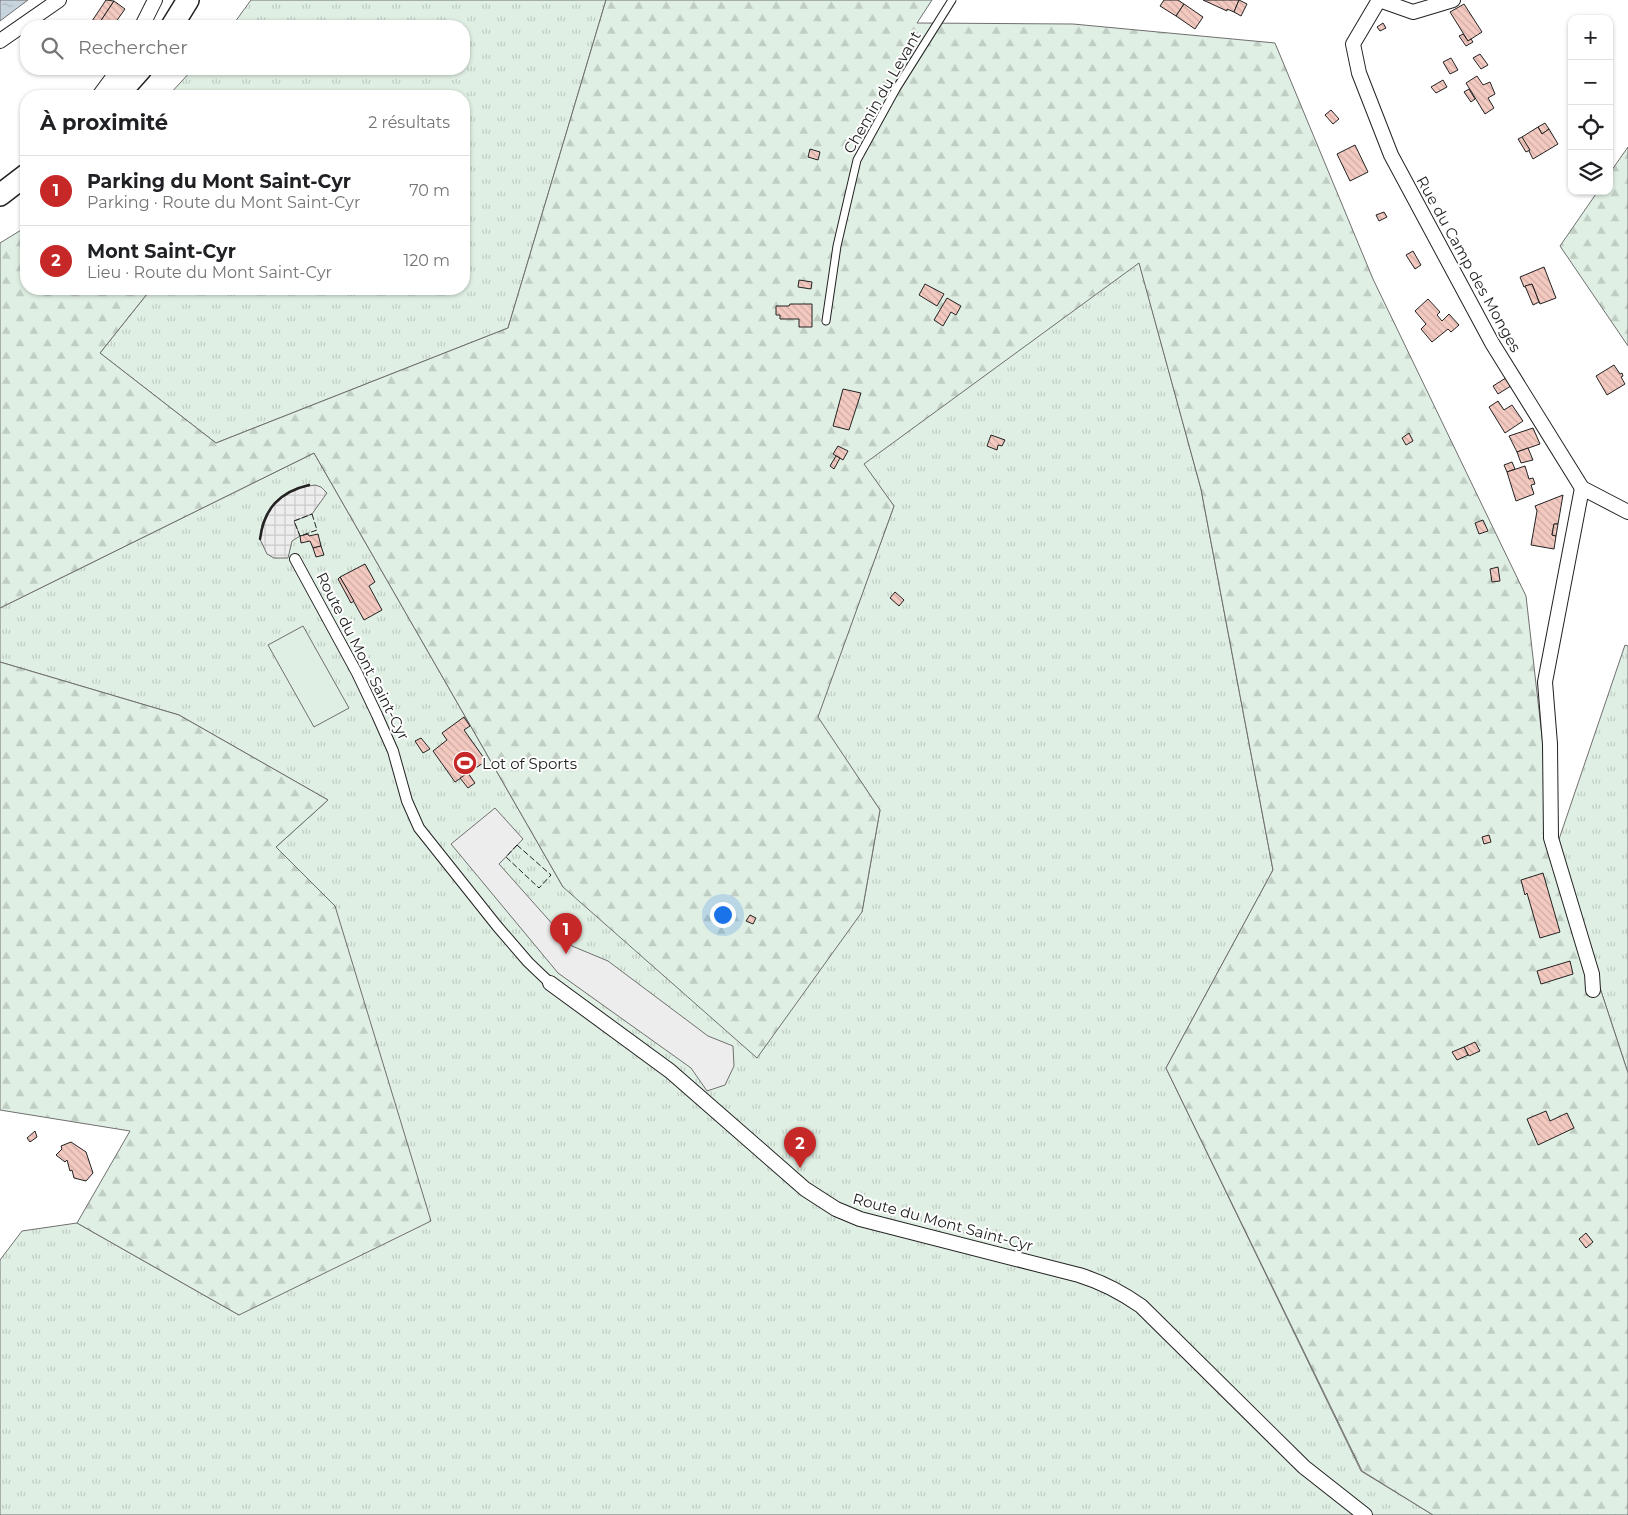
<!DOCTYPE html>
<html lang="fr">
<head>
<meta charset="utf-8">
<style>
  :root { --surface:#fff; --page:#f6f6f6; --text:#202124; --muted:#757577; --line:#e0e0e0; --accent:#c62828 }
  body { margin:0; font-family:Montserrat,sans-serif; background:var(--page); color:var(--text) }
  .controls { position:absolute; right:15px; top:15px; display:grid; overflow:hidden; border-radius:10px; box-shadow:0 1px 4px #0004 }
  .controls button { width:45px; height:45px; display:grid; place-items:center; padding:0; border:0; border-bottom:1px solid var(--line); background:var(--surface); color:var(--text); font:25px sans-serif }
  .you { position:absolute; left:722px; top:914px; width:18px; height:18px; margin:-12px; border:4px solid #fff; border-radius:50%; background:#1a73e8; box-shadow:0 0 0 8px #1a73e833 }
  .badge { display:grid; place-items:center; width:32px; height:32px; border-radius:50%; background:var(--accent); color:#fff; font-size:16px; font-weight:700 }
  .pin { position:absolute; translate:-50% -41px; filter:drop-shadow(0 1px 2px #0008) }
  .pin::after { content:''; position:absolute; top:26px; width:18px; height:15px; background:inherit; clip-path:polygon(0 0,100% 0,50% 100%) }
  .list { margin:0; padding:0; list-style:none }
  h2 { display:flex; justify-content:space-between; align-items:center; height:65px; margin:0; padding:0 20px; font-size:21px }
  h2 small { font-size:16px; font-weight:400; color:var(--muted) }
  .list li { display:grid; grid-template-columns:32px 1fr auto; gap:15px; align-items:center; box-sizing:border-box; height:70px; padding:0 20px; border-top:1px solid var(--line) }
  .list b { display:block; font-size:19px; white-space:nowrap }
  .list p { margin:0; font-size:16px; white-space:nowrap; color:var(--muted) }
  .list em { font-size:16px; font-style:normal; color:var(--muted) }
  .icon { flex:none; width:28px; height:28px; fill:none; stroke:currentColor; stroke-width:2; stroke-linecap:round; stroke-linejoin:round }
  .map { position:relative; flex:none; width:1628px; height:1515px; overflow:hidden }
  .search { position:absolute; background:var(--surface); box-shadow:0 1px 4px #0004; left:20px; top:20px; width:450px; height:55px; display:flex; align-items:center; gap:12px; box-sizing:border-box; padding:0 18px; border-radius:20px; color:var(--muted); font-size:19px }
  .panel { position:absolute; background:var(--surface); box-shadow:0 1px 4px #0004; left:20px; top:90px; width:450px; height:205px; border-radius:20px }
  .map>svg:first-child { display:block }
  .grass { fill:url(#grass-tufts); stroke:#6f6f6f }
  .forest { fill:url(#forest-firs); stroke:#6f6f6f }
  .garden { fill:#e0efe3; stroke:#6f6f6f }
  .parking { fill:#ededed; stroke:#6f6f6f }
  .plaza { fill:url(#plaza-grid); stroke:#6f6f6f }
  .water { fill:url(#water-ripples); stroke:#6f6f6f }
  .building { fill:url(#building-back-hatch); stroke:#222 }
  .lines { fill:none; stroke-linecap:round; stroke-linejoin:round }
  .service-casing { stroke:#222; stroke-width:9 }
  .pedestrian-casing { stroke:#222; stroke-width:12 }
  .minor-casing { stroke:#222; stroke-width:16 }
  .primary-casing { stroke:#222; stroke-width:24 }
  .service { stroke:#fff; stroke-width:7 }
  .pedestrian { stroke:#fff; stroke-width:10 }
  .minor { stroke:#fff; stroke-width:14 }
  .primary { stroke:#fff; stroke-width:21 }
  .fence { stroke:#222; stroke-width:1; stroke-dasharray:6 2.5; stroke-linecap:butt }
  .wall { stroke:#222; stroke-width:2.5 }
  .labels { text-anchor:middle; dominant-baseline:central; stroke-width:4; stroke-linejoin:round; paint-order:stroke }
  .street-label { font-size:15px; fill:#222; stroke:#fff }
  .poi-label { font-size:15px; fill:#222; stroke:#fff; text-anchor:start }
</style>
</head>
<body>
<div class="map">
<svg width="1628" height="1515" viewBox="0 0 1628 1515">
  <defs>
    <pattern id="grass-tufts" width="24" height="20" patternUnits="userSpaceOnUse" patternTransform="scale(1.25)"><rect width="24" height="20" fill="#e0efe3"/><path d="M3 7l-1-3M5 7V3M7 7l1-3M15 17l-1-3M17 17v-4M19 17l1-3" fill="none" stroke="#c0cdc2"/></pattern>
    <pattern id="forest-firs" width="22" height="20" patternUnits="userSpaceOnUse" patternTransform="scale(1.25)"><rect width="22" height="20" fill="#e0efe3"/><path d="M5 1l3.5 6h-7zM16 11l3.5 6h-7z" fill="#c0cdc2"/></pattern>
    <pattern id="plaza-grid" width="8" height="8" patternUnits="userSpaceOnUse" patternTransform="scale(1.25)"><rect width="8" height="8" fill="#ededed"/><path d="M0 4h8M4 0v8" fill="none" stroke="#cbcbcb"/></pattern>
    <pattern id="water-ripples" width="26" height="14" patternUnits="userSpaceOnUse" patternTransform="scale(1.25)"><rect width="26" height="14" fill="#c7d3dd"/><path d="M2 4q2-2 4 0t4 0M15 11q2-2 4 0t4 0" fill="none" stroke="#abb5bd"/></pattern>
    <pattern id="building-back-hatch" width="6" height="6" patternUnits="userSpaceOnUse" patternTransform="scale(1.25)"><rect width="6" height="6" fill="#f3c9c0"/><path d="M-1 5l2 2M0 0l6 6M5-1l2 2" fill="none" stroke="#d0aca5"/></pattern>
  </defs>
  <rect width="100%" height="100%" fill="#fff"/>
  <g class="grass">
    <polygon points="251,0 606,0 508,328 216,443 100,353 151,289 464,289 464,96 168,96 193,69 464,69 464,26 232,26"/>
    <polygon points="1139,262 1201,489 1273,870 1166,1068 1361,1471 1433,1515 0,1515 0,1260 22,1231 77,1223 239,1315 335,906 276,847 328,800 179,715 0,662 0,608 314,453 563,887 862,912 880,810 817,717 894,506 863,464"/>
    <polygon points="1625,645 1628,646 1628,1073 1555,851"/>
  </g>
  <g class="forest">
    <polygon points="606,0 932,0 917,23 1073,24 1275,43 1373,279 1526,596 1555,851 1628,1073 1628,1515 1433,1515 1362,1471 1166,1068 1273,870 1201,489 1139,263 864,464 894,506 818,717 880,810 862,912 757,1058 563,887 314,453 0,608 0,243 26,227 26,289 151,289 100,353 216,443 508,328"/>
    <polygon points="1628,147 1628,346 1560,246 1598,191 1609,191 1609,174"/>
    <polygon points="0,662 179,715 328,800 276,847 335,906 431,1221 239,1315 77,1223 130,1131 0,1110"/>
  </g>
  <polygon class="garden" points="303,626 349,708 314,727 268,645"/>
  <polygon class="parking" points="495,808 523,839 499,864 572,946 608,961 708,1036 733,1046 734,1066 725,1085 707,1091 691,1068 558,973 451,844"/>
  <polygon class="plaza" points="315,485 321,487 327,493 312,514 294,521 300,536 292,541 288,558 274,558 267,554 260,539 262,524 267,513 277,500 288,492 298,488"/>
  <polygon class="water" points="0,0 28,0 0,21"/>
  <g class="building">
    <polygon points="106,0 114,1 98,25 92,21"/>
    <polygon points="1164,0 1178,0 1184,4 1176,16 1160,6"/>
    <polygon points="1203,0 1239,0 1234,12 1227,9 1227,11"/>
    <polygon points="1239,0 1247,4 1241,16 1234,12"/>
    <polygon points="114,1 125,9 113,26 100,26 98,25"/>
    <polygon points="1184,4 1203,17 1195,29 1176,16"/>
    <polygon points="1464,4 1482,32 1468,41 1450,12"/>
    <polygon points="1383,23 1386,28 1380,31 1377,27"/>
    <polygon points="1463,34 1468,41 1471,39 1473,42 1466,46 1459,36"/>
    <polygon points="1480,54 1488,65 1481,69 1473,58"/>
    <polygon points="1451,58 1458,70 1450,74 1443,62"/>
    <polygon points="1477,76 1483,85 1490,82 1495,94 1488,98 1494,108 1485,114 1466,83"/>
    <polygon points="1443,80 1447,87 1436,93 1431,87"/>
    <polygon points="1469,89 1475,99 1471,102 1464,92"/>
    <polygon points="1331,110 1339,119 1333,124 1325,115"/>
    <polygon points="1545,123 1549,129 1542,134 1538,127"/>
    <polygon points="1538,127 1542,134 1549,129 1558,144 1533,159 1522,137"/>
    <polygon points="1522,137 1530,150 1526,152 1518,139"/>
    <polygon points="1355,145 1368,172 1350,181 1337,154"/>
    <polygon points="810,149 820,152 818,160 808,157"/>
    <polygon points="1384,212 1387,217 1379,221 1376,215"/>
    <polygon points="1413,251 1421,265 1415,269 1406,255"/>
    <polygon points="1544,267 1556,298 1540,304 1532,284 1524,287 1520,277"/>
    <polygon points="799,280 812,282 811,289 798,287"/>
    <polygon points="925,284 944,294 937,306 919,295"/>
    <polygon points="1532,284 1539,302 1533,305 1525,286"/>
    <polygon points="947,298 961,306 956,315 951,312 943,326 934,320"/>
    <polygon points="1428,299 1440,312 1437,315 1442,321 1449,314 1459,325 1451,332 1448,329 1432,342 1421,329 1426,324 1415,311"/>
    <polygon points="790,304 812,304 812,327 799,327 799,319 780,319 780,315 776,315 776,306 789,306"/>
    <polygon points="1614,365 1620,374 1622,373 1623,376 1621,377 1625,384 1607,395 1596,376"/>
    <polygon points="1509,376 1514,384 1498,394 1493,386"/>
    <polygon points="843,389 861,393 849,430 833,426"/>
    <polygon points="1498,401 1504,410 1512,405 1523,421 1505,433 1489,407"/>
    <polygon points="1533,428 1540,444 1517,452 1509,436"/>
    <polygon points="1409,433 1413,441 1406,445 1402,438"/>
    <polygon points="991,435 1005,440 1002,446 998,445 997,450 987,446"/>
    <polygon points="838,446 848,451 843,460 833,454"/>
    <polygon points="1528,448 1533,460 1521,463 1517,452"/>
    <polygon points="836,456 840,458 834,469 830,466"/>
    <polygon points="1512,462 1515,469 1507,472 1504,465"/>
    <polygon points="1525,466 1529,479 1533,478 1535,484 1531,485 1534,494 1516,501 1507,472"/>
    <polygon points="1563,495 1558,524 1554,524 1552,535 1556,536 1554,549 1531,545 1537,511 1535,506"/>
    <polygon points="1483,520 1488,531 1479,534 1475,523"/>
    <polygon points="1554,524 1558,524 1556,536 1552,535"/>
    <polygon points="308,534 309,536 318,534 321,546 313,548 310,541 301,543 300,536"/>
    <polygon points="321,546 324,555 316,557 313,548"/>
    <polygon points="365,564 375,582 369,586 382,610 364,620 340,577"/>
    <polygon points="1498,567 1500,581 1492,582 1490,569"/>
    <polygon points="340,577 354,601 351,603 338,579"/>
    <polygon points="895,592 904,600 899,606 890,598"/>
    <polygon points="464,717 470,726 464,730 486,761 455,782 433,751 447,740 442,733"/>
    <polygon points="421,738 430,749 423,753 415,741"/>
    <polygon points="468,773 475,783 468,788 460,778"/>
    <polygon points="1489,835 1491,842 1484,844 1482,837"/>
    <polygon points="1543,873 1560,932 1540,938 1527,893 1525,895 1521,880"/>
    <polygon points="750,915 756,918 753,924 746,921"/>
    <polygon points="1570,961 1573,974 1541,984 1537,971"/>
    <polygon points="1475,1042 1480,1051 1469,1056 1464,1047"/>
    <polygon points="1464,1047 1468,1055 1457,1060 1452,1052"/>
    <polygon points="1546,1111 1550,1121 1567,1113 1574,1128 1538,1145 1527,1119"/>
    <polygon points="35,1131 37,1137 30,1142 27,1138"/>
    <polygon points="71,1142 86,1152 93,1173 86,1181 74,1178 72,1170 70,1171 67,1160 65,1162 56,1155 62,1149 61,1146"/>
    <polygon points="1586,1233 1593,1242 1586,1248 1579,1239"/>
  </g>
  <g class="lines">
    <g class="service-casing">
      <polyline id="service" points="826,321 837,246 857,160 896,89 952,0"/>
    </g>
    <g class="pedestrian-casing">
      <polyline id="pedestrian" points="295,559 357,673 377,715 393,751 407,801 419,828 497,926 528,962 550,983"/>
    </g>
    <g class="minor-casing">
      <g id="minor">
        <polyline points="1379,0 1353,44 1359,73 1391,155 1492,343 1582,488 1628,512"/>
        <polyline points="1379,0 1413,12 1453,0"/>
        <polyline points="142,26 155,0"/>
        <polyline points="0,41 59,0"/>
        <polyline points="99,96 119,69"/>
        <polyline points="1582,488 1545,682 1550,744 1551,838 1592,974 1593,990"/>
        <path d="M550,983L670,1071L805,1189L836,1209L860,1219L1079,1275C1102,1282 1121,1292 1141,1306L1304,1467L1365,1515"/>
      </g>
    </g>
    <g class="primary-casing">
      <g id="primary">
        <polyline points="172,26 188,0"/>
        <polyline points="117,96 141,69"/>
        <polyline points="0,195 26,175"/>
      </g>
    </g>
    <use href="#service" class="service"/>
    <use href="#pedestrian" class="pedestrian"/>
    <use href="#minor" class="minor"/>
    <use href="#primary" class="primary"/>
    <g class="fence">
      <polygon points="312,514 317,530 300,536 294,521"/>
      <polygon points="517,845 551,875 539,888 506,857"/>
    </g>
    <path class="wall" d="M260,539C264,509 279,492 309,485"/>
  </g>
  <defs>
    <g id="stadium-disc" transform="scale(1.25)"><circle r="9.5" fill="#c62828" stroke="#fff"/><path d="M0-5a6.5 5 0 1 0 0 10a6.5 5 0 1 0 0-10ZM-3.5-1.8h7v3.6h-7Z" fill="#fff"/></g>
  </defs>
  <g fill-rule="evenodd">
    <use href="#stadium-disc" x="465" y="763"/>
  </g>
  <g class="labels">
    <g class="street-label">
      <text transform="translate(882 92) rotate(-60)">Chemin du Levant</text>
      <text transform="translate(1469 264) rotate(61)">Rue du Camp des Monges</text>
      <text transform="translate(363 656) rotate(63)">Route du Mont Saint-Cyr</text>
      <text transform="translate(943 1222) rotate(15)">Route du Mont Saint-Cyr</text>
    </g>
    <g class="poi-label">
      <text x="482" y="763">Lot of Sports</text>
    </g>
  </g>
</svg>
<div class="controls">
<button>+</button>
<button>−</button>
<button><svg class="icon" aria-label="locate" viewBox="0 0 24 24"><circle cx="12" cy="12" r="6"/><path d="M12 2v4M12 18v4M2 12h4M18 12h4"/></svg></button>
<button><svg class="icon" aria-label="layers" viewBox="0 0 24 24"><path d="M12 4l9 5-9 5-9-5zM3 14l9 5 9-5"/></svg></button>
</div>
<div class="you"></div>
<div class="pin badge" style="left:566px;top:954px">1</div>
<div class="pin badge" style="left:800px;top:1168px">2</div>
<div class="search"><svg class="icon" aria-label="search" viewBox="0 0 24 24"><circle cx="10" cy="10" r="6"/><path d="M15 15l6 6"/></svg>Rechercher</div>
<section class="panel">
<h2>À proximité<small>2 résultats</small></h2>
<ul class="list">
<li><span class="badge">1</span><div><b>Parking du Mont Saint-Cyr</b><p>Parking · Route du Mont Saint-Cyr</p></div><em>70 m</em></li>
<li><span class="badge">2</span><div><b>Mont Saint-Cyr</b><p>Lieu · Route du Mont Saint-Cyr</p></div><em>120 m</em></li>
</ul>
</section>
</div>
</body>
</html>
